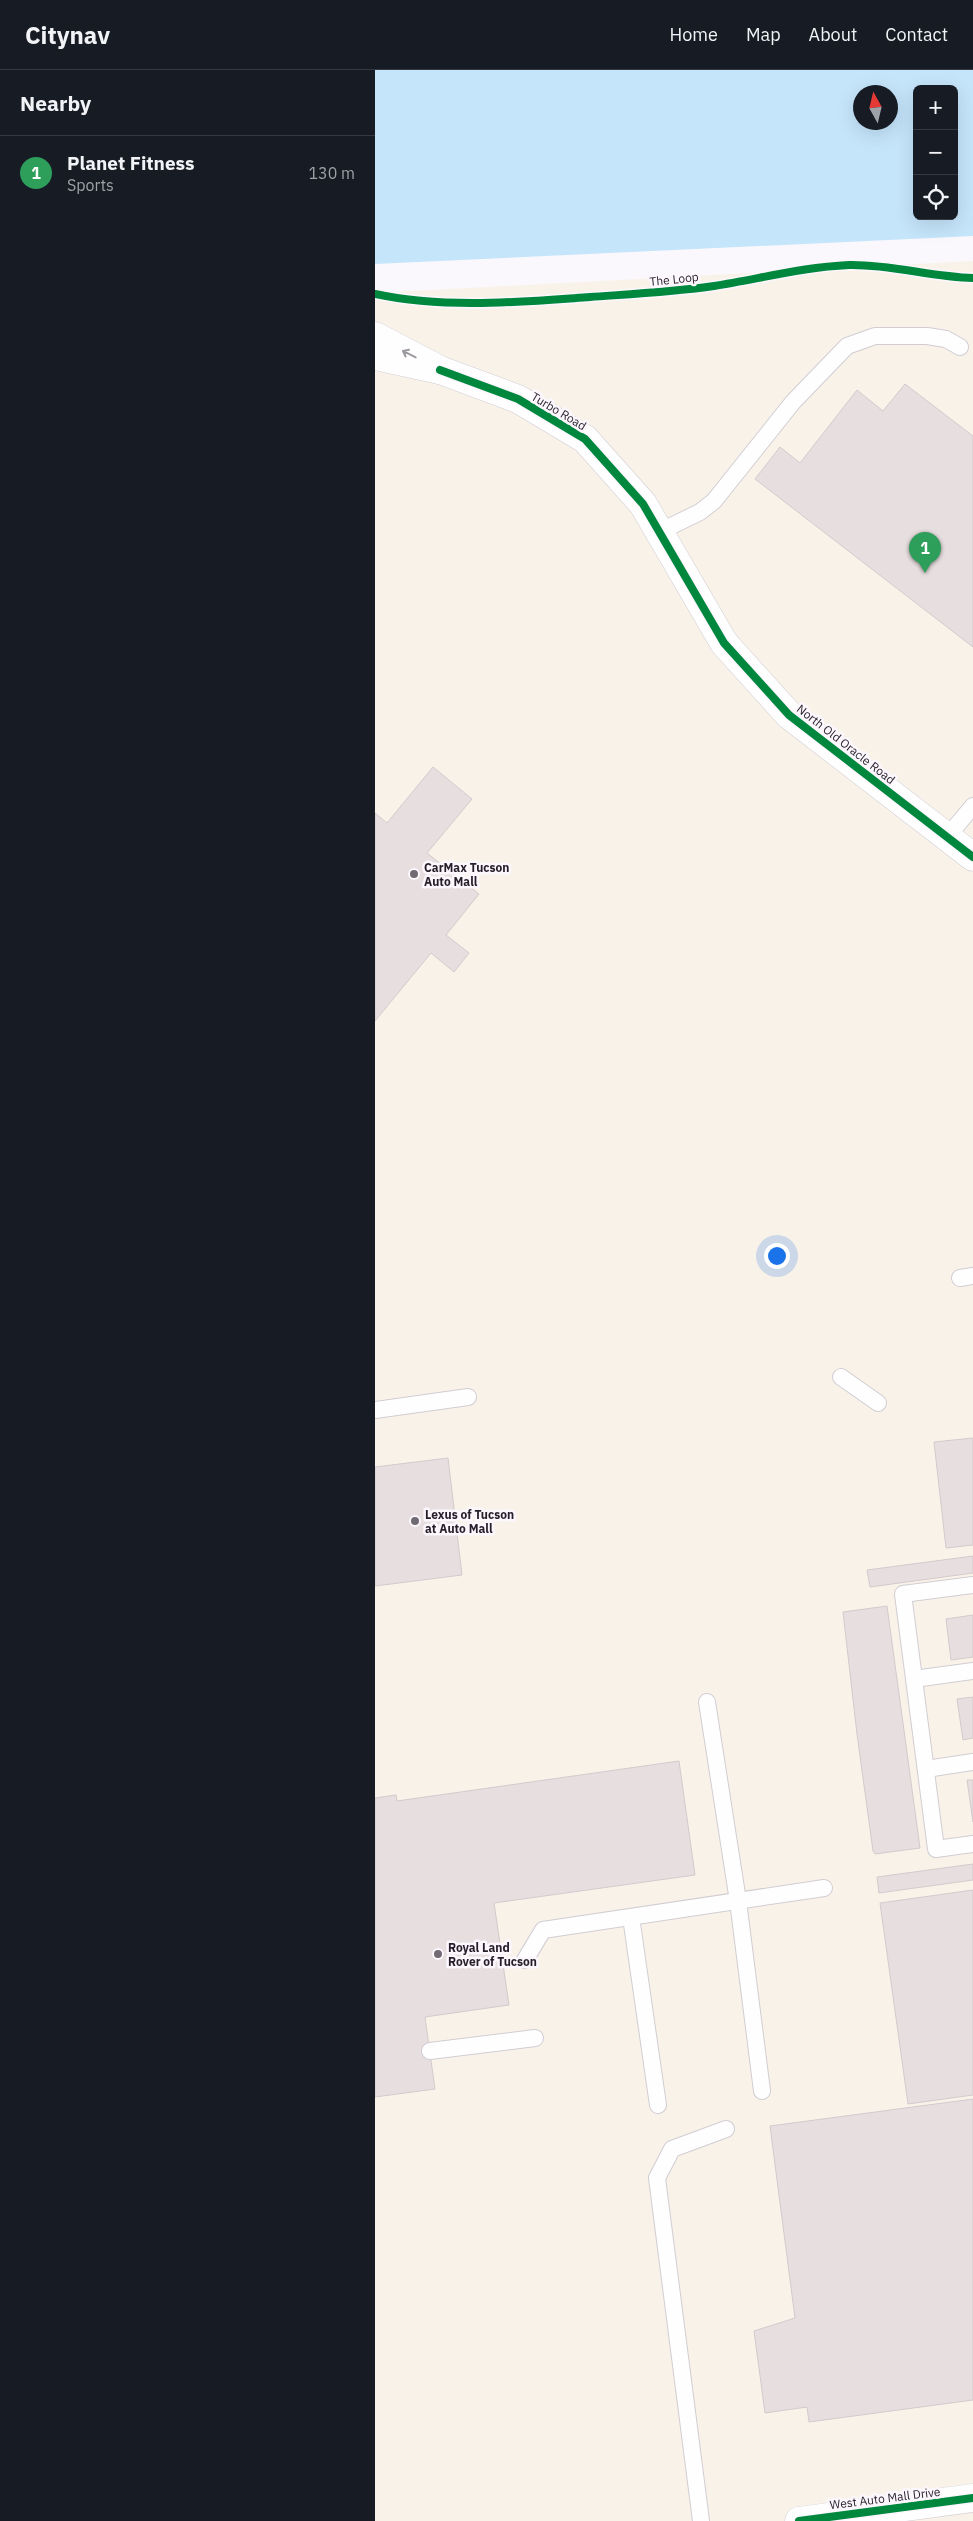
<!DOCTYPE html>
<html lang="en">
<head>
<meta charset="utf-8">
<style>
  :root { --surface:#171b24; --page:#242831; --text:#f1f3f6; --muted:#9ea1a6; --line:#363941; --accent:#d93025 }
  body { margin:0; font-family:"IBM Plex Sans",sans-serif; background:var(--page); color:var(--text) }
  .controls { position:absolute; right:15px; top:15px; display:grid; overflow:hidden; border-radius:8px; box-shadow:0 5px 20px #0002 }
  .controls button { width:45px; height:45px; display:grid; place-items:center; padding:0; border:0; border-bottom:1px solid var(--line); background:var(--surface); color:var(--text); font:25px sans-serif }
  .compass { position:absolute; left:478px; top:15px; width:45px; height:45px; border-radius:50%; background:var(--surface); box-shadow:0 5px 20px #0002; rotate:352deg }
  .you { position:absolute; left:401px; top:1185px; width:18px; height:18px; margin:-12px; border:4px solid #fff; border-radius:50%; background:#1a73e8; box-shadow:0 0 0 8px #1a73e833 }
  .badge { display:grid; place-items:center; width:32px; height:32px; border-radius:50%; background:var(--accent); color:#fff; font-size:16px; font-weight:700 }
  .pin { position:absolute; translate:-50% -41px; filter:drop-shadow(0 1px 2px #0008) }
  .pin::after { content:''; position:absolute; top:26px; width:18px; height:15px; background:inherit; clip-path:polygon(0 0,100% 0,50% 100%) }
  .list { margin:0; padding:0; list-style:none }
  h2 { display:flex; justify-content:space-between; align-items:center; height:65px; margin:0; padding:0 20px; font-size:21px }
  h2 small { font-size:16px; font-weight:400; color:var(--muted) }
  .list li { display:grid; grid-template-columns:32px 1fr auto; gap:15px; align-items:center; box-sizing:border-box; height:75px; padding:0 20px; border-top:1px solid var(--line) }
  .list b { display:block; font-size:19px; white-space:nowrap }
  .list p { margin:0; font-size:16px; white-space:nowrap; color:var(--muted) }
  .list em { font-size:16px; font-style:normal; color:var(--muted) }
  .icon { flex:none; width:28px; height:28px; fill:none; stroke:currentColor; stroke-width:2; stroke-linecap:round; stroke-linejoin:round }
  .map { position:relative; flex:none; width:598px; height:2451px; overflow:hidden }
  header { display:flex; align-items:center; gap:30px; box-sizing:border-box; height:70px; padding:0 25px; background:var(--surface); border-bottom:1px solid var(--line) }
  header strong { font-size:24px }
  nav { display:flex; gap:28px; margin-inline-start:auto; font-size:18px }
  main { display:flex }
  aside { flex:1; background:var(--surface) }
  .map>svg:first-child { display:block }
  .commercial { fill:#f9f2e9 }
  .water { fill:#c5e5fb; fill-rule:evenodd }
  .building { fill:#e7dedf; stroke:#d2cacc }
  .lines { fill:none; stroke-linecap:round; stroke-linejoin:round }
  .service-casing { stroke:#d1cdd3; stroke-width:18 }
  .minor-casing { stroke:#d1cdd3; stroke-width:29 }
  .tertiary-casing { stroke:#d1cdd3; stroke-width:29 }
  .service { stroke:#fefeff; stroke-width:16 }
  .minor { stroke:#fefeff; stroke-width:28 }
  .tertiary { stroke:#fefeff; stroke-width:28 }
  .cycleway-casing { stroke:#fbf7fd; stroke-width:11 }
  .cycleway { stroke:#00873e; stroke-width:8 }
  .oneway { stroke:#9d999f }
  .poi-dot { fill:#706a73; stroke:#fbf7fd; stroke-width:2 }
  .labels { text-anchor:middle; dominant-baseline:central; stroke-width:5; stroke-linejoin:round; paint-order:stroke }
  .street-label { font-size:12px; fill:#261e29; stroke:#fbf7fd }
  .poi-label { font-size:12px; font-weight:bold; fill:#261e29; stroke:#fbf7fd; text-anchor:start }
</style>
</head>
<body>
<header>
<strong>Citynav</strong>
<nav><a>Home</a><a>Map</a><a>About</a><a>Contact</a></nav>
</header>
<main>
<aside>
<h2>Nearby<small></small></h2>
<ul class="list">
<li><span class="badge" style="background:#2e9e5b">1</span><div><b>Planet Fitness</b><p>Sports</p></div><em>130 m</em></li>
</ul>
</aside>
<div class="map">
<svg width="598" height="2451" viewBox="0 0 598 2451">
  <rect width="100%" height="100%" fill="#faf8fc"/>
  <polygon class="commercial" points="598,191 598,2451 0,2451 0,223"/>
  <path class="water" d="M0,0H598V166L0,194ZM542,19H579V146H542ZM486,22H516V52H486Z"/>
  <g class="building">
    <polygon points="530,314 598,366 598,577 380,409 405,377 425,393 482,320 508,341"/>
    <polygon points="58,697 97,729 52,783 104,824 71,865 94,883 79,902 56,883 0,951 0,743 12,753"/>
    <polygon points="598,1368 598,1475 571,1478 559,1372"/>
    <polygon points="73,1388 87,1505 0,1516 0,1397"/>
    <polygon points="598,1486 598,1503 495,1517 492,1500"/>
    <polygon points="512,1536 545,1778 500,1784 498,1781 482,1664 468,1542"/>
    <polygon points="598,1545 598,1587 576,1590 571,1549"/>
    <polygon points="598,1627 598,1668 588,1670 582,1629"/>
    <polygon points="304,1691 320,1805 119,1833 134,1935 50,1947 60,2019 0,2027 0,1728 21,1725 22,1731"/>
    <polygon points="592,1710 598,1710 598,1752"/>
    <polygon points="598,1794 598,1810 504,1823 502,1807"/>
    <polygon points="598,1820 598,2025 533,2034 505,1833"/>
    <polygon points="598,2029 598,2330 434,2352 432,2337 390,2343 379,2261 420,2248 395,2056"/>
  </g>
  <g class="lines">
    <g class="service-casing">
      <g id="service">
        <polyline points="284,462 325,442 339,431 418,332 472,276 500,266 552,266 571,269 585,277"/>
        <polyline points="572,767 598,736"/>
        <polyline points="585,1208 598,1206"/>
        <polyline points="466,1307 503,1333"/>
        <polyline points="0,1340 93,1327"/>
        <polyline points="598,1515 528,1524 561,1779 598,1774"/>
        <polyline points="539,1609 598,1601"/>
        <polyline points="332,1632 363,1831 387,2021"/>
        <polyline points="551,1699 598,1692"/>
        <polyline points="256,1847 283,2035"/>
        <polyline points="150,1890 168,1860 449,1818"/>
        <polyline points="55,1981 160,1968"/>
        <polyline points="326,2451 282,2108 297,2079 351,2059"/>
      </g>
    </g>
    <g class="minor-casing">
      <g id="minor">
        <polyline points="0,266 65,300 0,286"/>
        <polyline points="65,300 143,329 210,369 268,434 349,573 414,645 598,787"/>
      </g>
    </g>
    <g class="tertiary-casing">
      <polyline id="tertiary" points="424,2451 598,2428"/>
    </g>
    <use href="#service" class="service"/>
    <use href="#minor" class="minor"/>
    <use href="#tertiary" class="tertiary"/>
    <g class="cycleway-casing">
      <g id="cycleway">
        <path d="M0,224C70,239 144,232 215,227C257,224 298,222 339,216C384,209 428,197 474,195C516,194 556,207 598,208"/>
        <polyline points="65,300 143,329 210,369 268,434 349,573 414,645 598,787"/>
        <polyline points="424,2451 598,2428"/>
      </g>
    </g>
    <use href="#cycleway" class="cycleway"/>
  </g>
  <defs><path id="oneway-shaft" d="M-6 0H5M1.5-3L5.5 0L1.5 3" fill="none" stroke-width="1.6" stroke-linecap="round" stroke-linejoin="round" transform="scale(1.25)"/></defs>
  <use class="oneway" href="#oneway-shaft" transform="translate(34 284) rotate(-153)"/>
  <g class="poi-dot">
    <circle cx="39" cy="804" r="5"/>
    <circle cx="40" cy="1451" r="5"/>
    <circle cx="63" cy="1884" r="5"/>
  </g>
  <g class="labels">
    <g class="street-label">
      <text transform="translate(299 209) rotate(-6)">The Loop</text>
      <text transform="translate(184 341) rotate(31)">Turbo Road</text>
      <text transform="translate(471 674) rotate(38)">North Old Oracle Road</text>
      <text transform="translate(510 2428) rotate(-7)">West Auto Mall Drive</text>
    </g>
    <g class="poi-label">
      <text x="49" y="797">CarMax Tucson<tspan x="49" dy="14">Auto Mall</tspan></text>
      <text x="50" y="1444">Lexus of Tucson<tspan x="50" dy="14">at Auto Mall</tspan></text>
      <text x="73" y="1877">Royal Land<tspan x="73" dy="14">Rover of Tucson</tspan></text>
    </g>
  </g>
</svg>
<div class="controls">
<button>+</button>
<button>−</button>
<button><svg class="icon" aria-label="locate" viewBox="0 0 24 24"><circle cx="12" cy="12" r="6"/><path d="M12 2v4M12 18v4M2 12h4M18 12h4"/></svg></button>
</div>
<svg class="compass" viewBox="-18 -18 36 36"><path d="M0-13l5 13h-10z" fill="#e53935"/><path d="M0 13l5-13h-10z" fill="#9ea1a6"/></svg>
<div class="you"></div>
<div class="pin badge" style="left:550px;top:503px;background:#2e9e5b">1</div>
</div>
</main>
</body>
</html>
